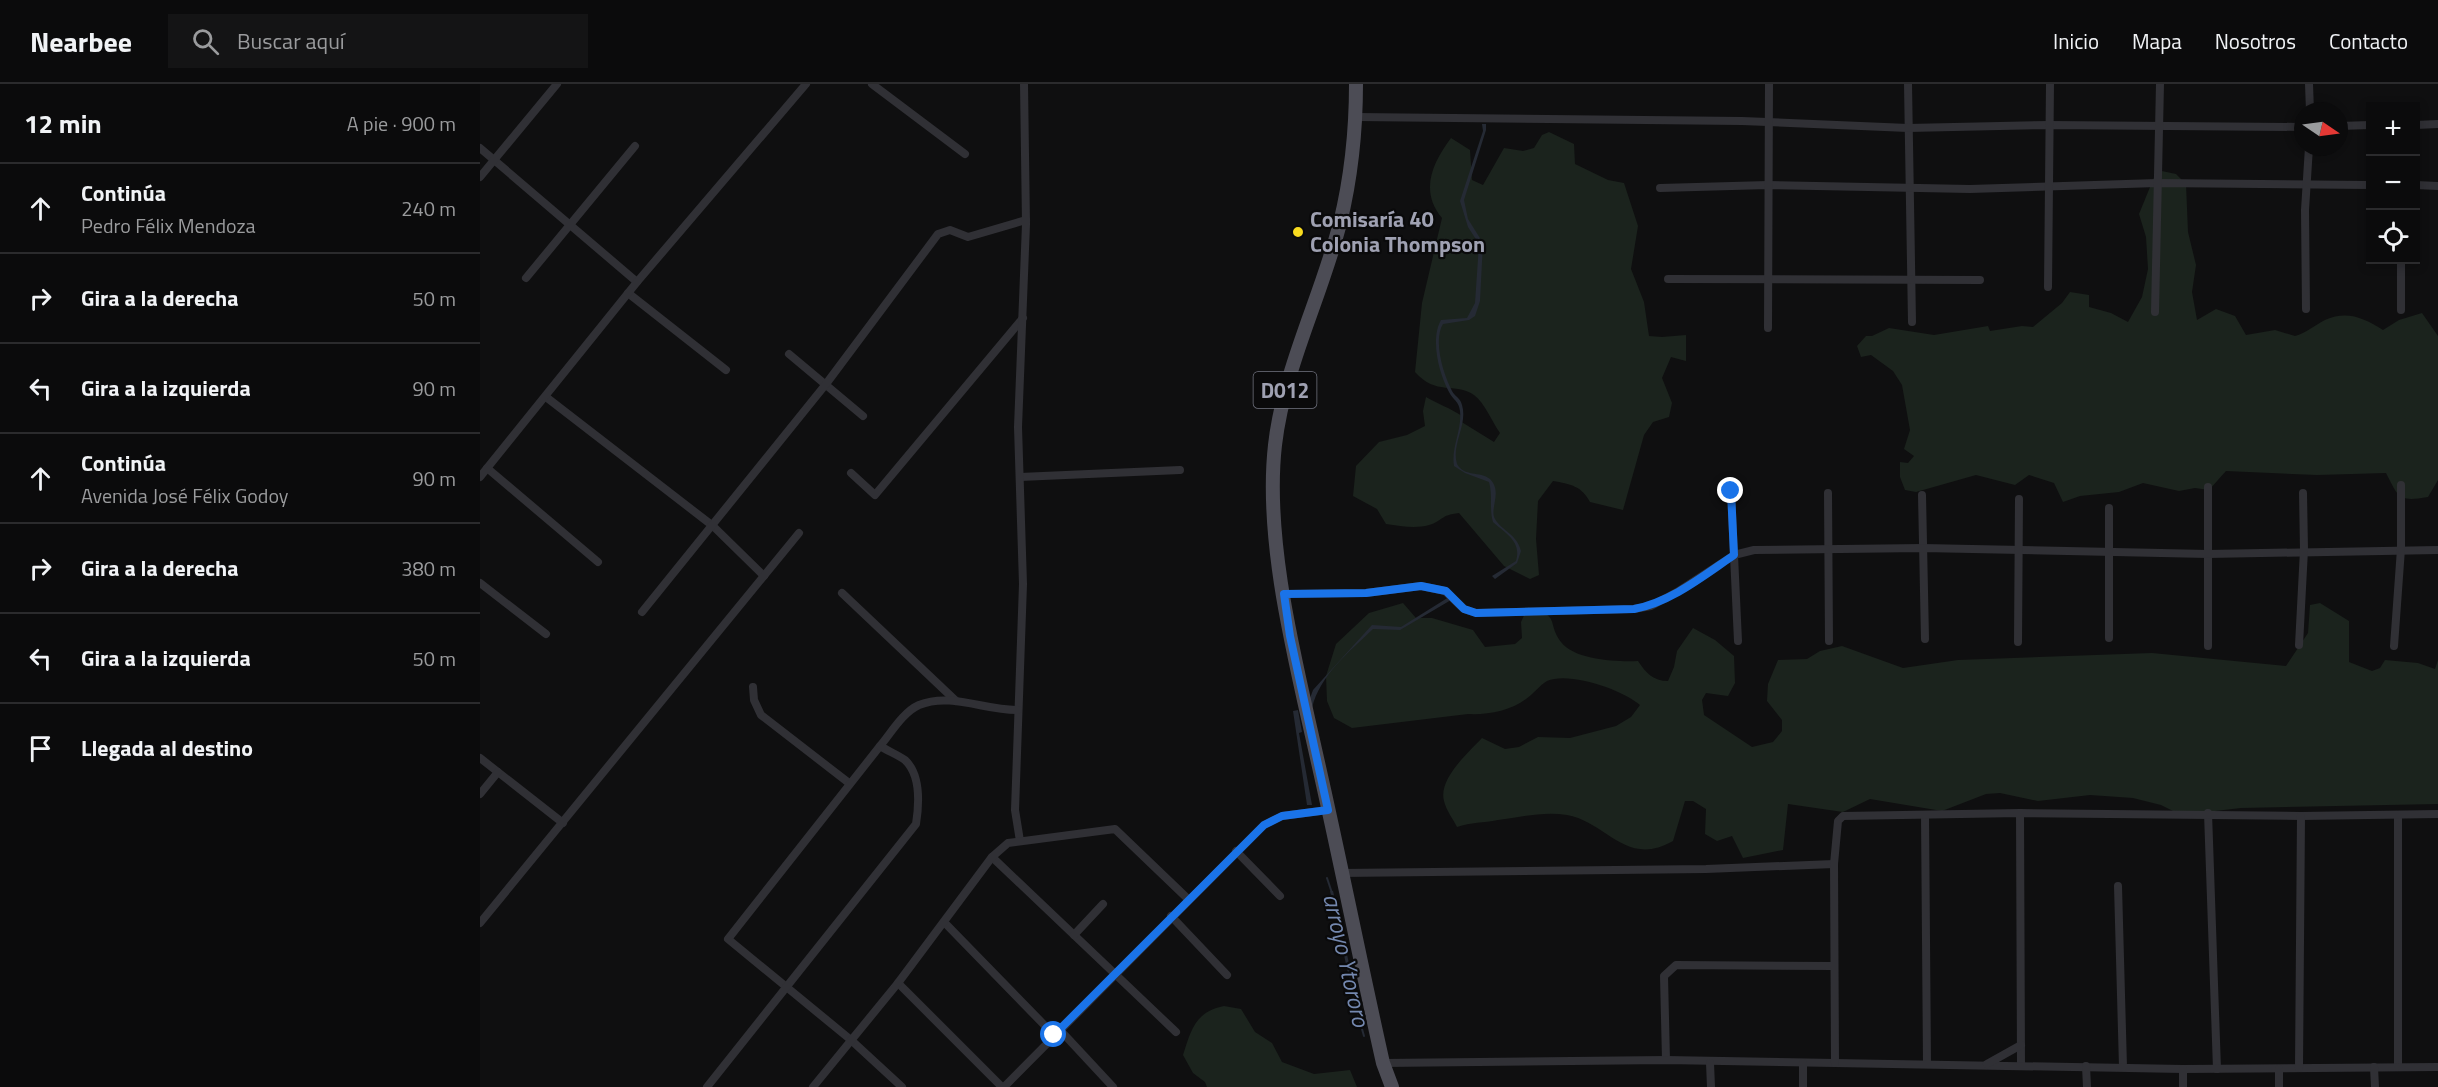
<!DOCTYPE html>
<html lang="es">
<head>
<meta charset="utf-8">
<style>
  :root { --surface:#0b0b0c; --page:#141415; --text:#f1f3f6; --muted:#9a9b9d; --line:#2b2b2d }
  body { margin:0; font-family:"Titillium Web",sans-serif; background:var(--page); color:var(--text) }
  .controls { position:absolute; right:18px; top:18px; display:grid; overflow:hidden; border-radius:0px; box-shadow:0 3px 9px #0003 }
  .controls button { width:54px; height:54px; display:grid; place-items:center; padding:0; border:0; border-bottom:2px solid var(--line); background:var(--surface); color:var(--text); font:30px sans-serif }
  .compass { position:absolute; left:1814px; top:18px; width:54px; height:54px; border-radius:50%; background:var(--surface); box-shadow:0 3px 9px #0003; rotate:103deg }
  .stop { position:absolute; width:18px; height:18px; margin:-14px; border:4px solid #1a73e8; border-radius:50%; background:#fff }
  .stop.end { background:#1a73e8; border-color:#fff; box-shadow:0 2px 6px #0008 }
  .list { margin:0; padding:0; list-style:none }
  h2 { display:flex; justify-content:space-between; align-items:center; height:78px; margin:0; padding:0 24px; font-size:26px }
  h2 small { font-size:20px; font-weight:400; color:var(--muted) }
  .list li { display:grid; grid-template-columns:39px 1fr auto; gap:18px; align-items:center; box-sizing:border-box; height:90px; padding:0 24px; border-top:2px solid var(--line) }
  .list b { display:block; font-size:22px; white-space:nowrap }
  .list p { margin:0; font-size:20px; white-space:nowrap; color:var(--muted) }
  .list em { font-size:20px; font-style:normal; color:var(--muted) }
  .icon { flex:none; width:33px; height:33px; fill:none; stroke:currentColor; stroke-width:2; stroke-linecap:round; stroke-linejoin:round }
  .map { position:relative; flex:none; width:1958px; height:1003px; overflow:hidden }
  header { display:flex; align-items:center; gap:36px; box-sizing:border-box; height:84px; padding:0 30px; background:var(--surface); border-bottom:2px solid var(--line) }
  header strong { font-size:28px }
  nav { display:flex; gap:33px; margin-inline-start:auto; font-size:21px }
  .search { width:420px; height:54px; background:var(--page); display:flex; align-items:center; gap:15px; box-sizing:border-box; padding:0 21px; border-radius:0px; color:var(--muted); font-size:22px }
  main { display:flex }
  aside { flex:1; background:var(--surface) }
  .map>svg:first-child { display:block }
  .green { fill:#1b231d }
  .water { fill:#252a34 }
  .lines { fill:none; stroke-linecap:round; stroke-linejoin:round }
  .stream { stroke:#252a34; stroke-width:2 }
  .minor { stroke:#303035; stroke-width:8 }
  .primary { stroke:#4c4c55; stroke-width:14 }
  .route { stroke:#1a73e8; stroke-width:8 }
  .poi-dot { fill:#f8db1f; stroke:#0a0a0b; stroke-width:2 }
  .labels { text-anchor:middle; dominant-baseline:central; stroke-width:4.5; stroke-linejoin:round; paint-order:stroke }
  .shield { fill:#0a0a0b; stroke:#727480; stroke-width:1.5 }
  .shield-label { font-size:21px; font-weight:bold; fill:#9fa1b2 }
  .poi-label { font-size:22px; font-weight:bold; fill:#9fa1b2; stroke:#0a0a0b; text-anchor:start }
  .water-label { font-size:24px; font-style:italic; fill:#7488af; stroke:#0a0a0b }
</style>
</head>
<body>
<header>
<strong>Nearbee</strong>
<div class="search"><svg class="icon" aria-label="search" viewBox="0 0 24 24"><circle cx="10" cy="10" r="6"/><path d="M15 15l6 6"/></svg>Buscar aquí</div>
<nav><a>Inicio</a><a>Mapa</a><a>Nosotros</a><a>Contacto</a></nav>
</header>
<main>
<aside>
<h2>12 min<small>A pie · 900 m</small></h2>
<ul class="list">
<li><svg class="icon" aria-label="ahead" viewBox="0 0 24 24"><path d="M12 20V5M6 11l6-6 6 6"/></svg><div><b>Continúa</b><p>Pedro Félix Mendoza</p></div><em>240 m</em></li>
<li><svg class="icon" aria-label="right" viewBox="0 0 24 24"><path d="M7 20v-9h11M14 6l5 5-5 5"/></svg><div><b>Gira a la derecha</b></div><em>50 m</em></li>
<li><svg class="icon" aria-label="left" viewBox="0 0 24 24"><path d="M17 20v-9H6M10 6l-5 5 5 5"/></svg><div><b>Gira a la izquierda</b></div><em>90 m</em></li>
<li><svg class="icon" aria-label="ahead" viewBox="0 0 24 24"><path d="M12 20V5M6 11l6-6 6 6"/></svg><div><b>Continúa</b><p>Avenida José Félix Godoy</p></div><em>90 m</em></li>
<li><svg class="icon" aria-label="right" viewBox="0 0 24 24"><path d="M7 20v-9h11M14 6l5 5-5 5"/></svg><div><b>Gira a la derecha</b></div><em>380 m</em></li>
<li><svg class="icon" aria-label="left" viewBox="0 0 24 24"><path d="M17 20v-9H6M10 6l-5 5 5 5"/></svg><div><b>Gira a la izquierda</b></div><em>50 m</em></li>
<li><svg class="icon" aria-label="arrive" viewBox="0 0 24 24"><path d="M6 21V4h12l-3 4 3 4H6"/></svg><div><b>Llegada al destino</b></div></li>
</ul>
</aside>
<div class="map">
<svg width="1958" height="1003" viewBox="0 0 1958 1003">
  <rect width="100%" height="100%" fill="#0f0f10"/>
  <g class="green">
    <path d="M1069,48L1094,60L1095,80L1128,96L1144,99L1158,142L1151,185L1164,218L1169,252L1182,253L1206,251V277L1191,273L1182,294L1192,319L1189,333L1173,338L1164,351L1143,426L1110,418C1102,402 1090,400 1073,397L1058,417L1056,455L1059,491L1050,495L1024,482L979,429C960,431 963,437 949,441C935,445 921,442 906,440L897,425L873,412L876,382L899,358L927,351L945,342L943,327L946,313C958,320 970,324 982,332L980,337L1014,358L1020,349C1012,338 1005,319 994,311C975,298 956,312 935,288L942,219L962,134C939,107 953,78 971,54L990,66L992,96L1003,101L1024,64L1043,67L1054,64L1062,51Z"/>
    <path d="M1677,86L1696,90L1706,100L1708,148L1716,181L1712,208L1717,236L1736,225L1755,232L1766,251L1795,246L1815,252C1826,249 1835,241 1845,236C1867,226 1884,234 1903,246L1919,236L1942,229L1958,252V396L1948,413C1918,418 1919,414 1906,389L1837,391L1746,387L1729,406L1715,404L1699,407L1663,399L1639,408L1600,412L1583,418L1574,399L1549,391L1535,401L1496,391L1436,408L1425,406L1420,393V378L1428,379L1434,372L1424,365L1430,346L1422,301L1413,287L1391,271L1381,273L1377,262L1386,252H1392L1409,244L1454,251L1508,242L1510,247L1542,242L1553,243L1582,219L1590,208L1609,211V223L1631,229L1648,238L1662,213L1668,185L1666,153L1659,130Z"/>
    <path d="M923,519L936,534H952L993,546L1005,563L1035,560L1042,554L1041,538L1048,523C1082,533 1066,537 1081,558C1094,576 1138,578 1158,577C1166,589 1173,597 1188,597L1194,583L1197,567L1213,544L1235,556L1254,572L1255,599L1248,612L1226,609L1222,616L1224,631L1272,663L1293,658L1302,647V636L1287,617L1288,600L1298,576L1327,575L1340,567L1362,562L1423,584L1478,576L1672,569L1806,582L1828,549L1830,521L1840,519L1869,537V578L1892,587L1900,584L1905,576L1938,579L1955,585L1958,576V720L1761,724L1701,731L1681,721L1653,714L1610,711L1558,717L1520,709L1506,710L1462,727L1390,715L1363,728L1308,720L1303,766L1263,774L1252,752L1237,757L1225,750L1226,725L1213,717H1205L1193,757C1146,784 1127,738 1087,731C1064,727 1041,733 1018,736C1003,739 991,738 977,743C973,735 966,726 964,717C958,695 988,669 1002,654L1025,665L1039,663L1058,653L1090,654L1136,642L1151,633L1160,621C1143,606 1089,587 1067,597C1060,601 1053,610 1046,615C1030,627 1007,631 988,630L872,644L854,634L847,617L846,592L856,560L889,529Z"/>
    <path d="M744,922L761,925L775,948L792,959L802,978L834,990L870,986L877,1003H727L725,998L713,989L703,971C711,946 715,928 744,922Z"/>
  </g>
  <g class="water">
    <path d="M1002,40H1006V46L984,116L988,135L1003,159L1000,217L995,232L989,236L963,240C953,256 963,290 972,307C975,313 980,313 982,321C988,341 971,360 977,380C984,393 1000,387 1010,395C1023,408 1009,425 1015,435C1022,447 1037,450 1041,467L1037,479L1015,495L1012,492L1036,477C1042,457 1025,449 1013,438C1009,425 1013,412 1009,398L985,389L974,382C971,363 982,347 980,327C979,317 973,316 969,308C959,290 950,255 961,236L987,234L995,219L999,160L988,143L980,117L1003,47Z"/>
    <path d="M969,513L971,516L920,546L893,545C869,568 840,591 832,624L829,617L833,606L892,541L921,543Z"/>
    <polygon points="818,626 822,648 819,649 832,721 827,721 813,627"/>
    <polygon points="850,807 853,807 881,934 878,935"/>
  </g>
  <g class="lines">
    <g class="stream">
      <polyline points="847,794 852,809"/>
      <polyline points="878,931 884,952"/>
    </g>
    <g class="minor">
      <polyline points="392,0 485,70"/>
      <polyline points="1428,0 1432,238"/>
      <polyline points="1829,0 1830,27"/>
      <polyline points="876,33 1262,37 1428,44 1569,41 1823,43"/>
      <polyline points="1936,41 1958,40"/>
      <polyline points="1859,42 1890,41"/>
      <polyline points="0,64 157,198"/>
      <polyline points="0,93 77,0"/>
      <polyline points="1936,101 1958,102"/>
      <polyline points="1180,104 1288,101 1490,105 1677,99 1890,101"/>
      <polyline points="46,194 155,62"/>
      <polyline points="1188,195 1500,196"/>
      <polyline points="1568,203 1570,0"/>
      <polyline points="148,209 246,286"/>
      <polyline points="1826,225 1825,126 1829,63"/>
      <polyline points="1921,226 1921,176"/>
      <polyline points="1675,228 1680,0"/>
      <polyline points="1288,244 1289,0"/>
      <polyline points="309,270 383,332"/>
      <polyline points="66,313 233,442 284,492"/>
      <polyline points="7,384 118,478"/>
      <polyline points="371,389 395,411 543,234"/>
      <polyline points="0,393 157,198 326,0"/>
      <polyline points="540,393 700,386"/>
      <polyline points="1728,403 1728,562"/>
      <polyline points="1251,407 1258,557"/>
      <polyline points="1348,409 1349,557"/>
      <polyline points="1442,411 1445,555"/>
      <polyline points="0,499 66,550"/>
      <polyline points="362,509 476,617"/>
      <polyline points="804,510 886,509 941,502 965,507 984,525 996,529 1154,525 1171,522 1197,508 1254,471 1274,466 1443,464 1728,470 1958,466"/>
      <polyline points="162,528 346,300 458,150 470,146 488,153 546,136"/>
      <polyline points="1629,554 1629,424"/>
      <polyline points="1538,558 1539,415"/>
      <polyline points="1819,561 1824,466 1823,409"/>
      <polyline points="1914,562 1921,465 1921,401"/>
      <polyline points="273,603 274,616 281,631 369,699"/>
      <polyline points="400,662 248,855 371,956 422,1003"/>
      <polyline points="0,674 83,739"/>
      <polyline points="0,710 18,688"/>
      <polyline points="1540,729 1541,981"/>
      <polyline points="1728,729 1737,985"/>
      <polyline points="1445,731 1447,979"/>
      <polyline points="1918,731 1918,982"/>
      <polyline points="540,757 535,726 543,500 538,343 546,140 544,0"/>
      <polyline points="756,767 800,812"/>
      <polyline points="512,773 696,948"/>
      <polyline points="861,789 1226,785 1354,780"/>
      <polyline points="1638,802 1643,983"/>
      <polyline points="691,832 747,891"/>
      <polyline points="464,838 574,951"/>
      <polyline points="0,839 319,449"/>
      <polyline points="594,851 623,820"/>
      <polyline points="418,899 522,1003"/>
      <polyline points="580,946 633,1003"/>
      <polyline points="1186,976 1184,892 1196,881 1354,882"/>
      <polyline points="903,979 1186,976 1703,985 1958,983"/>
      <polyline points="1230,979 1231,1003"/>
      <polyline points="1323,979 1323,1003"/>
      <polyline points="1355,979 1354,780 1358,737 1363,732 1540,729 1821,732 1958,730"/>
      <polyline points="1507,980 1541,961"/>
      <polyline points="1606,982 1607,1003"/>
      <polyline points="1894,983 1895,1003"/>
      <polyline points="1819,984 1821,732"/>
      <polyline points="1703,985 1703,1003"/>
      <polyline points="1799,985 1799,1003"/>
      <path d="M227,1003L436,740C439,721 441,691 425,676C418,671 408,667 400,662C411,649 423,628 439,621C471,608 506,627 538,626"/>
      <polyline points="333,1003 418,899 512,773 528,759 635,745 708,815"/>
      <polyline points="524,1003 784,741 802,732 848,726"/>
    </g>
    <path class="primary" d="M876,0C876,47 871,94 860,139C841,214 804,283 795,361C784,458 816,579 837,674C860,775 880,877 903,979L912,1003"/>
  </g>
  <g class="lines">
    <path class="route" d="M574,951L784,741L802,732L848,726L810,552L804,510L886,509L941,502L966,507L984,525L996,529L1154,525C1191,518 1223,492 1254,471L1251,407"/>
  </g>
  <circle class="poi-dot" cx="818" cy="148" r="6"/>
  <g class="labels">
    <rect class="shield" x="773.5" y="288" width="63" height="36" rx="4.5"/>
    <g class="shield-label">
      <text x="805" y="306">D012</text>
    </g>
    <g class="poi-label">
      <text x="830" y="135">Comisaría 40<tspan x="830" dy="25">Colonia Thompson</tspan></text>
    </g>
    <g class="water-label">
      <text transform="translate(867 876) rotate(77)">arroyo Ytororo</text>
    </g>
  </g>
</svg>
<div class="controls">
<button>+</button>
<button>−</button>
<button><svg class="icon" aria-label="locate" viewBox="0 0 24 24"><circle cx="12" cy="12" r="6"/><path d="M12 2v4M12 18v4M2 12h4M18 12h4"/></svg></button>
</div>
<svg class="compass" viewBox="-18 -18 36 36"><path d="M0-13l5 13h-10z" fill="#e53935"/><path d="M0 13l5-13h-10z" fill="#9a9b9d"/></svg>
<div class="stop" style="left:574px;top:951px"></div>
<div class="stop end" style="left:1251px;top:407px"></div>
</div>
</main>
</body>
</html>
